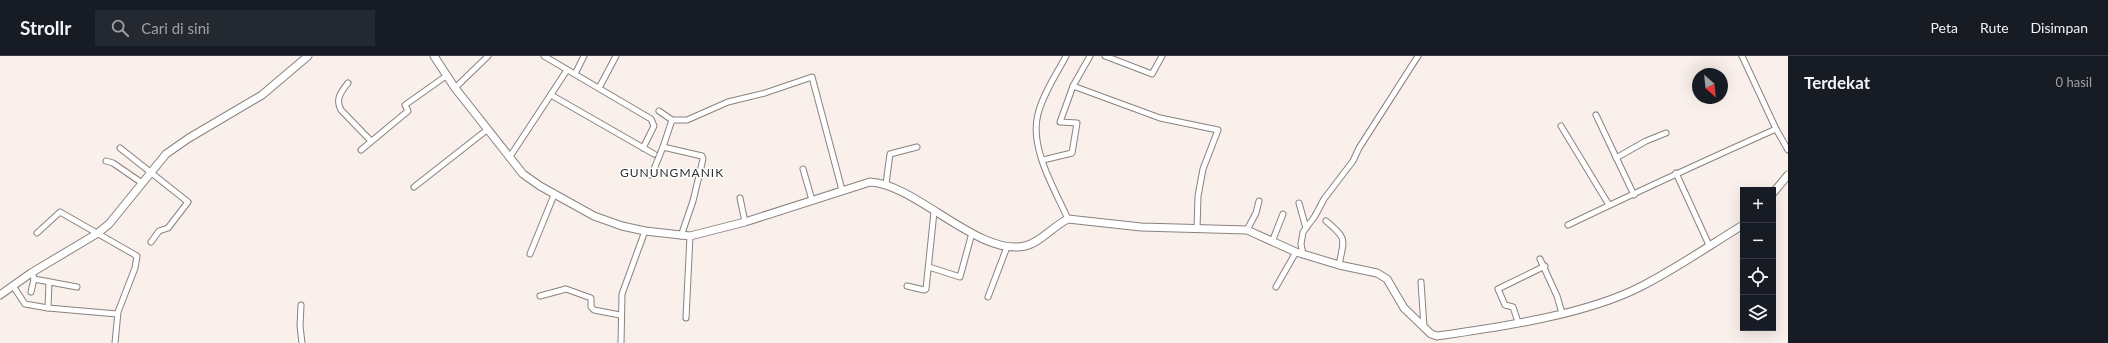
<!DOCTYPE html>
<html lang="id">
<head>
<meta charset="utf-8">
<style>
  :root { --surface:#171b24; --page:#242831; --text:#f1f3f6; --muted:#9ea1a6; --line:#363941 }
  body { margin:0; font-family:Lato,sans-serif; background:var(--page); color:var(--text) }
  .controls { position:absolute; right:12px; bottom:12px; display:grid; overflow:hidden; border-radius:0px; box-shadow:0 4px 16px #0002 }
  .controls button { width:36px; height:36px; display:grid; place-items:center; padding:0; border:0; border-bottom:1px solid var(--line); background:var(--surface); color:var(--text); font:20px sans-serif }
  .compass { position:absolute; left:1692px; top:12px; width:36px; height:36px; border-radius:50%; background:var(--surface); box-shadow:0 4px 16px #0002; rotate:153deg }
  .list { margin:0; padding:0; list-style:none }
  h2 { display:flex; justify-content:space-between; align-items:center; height:52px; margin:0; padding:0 16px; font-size:17px }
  h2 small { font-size:13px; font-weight:400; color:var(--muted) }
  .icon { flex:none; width:22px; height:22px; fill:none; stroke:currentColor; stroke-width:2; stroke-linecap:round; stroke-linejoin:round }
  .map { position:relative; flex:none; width:1788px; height:287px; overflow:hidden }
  header { display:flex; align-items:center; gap:24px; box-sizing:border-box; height:56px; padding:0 20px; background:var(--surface); border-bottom:1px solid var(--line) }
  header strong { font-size:19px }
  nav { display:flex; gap:22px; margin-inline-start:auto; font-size:14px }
  .search { width:280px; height:36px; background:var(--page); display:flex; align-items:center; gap:10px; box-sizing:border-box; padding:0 14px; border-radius:0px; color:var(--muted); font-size:15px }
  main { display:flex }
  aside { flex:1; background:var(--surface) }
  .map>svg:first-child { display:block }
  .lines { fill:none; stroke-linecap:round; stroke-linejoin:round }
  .minor-casing { stroke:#8a827e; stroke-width:7 }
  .tertiary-casing { stroke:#8a827e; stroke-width:9 }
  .minor { stroke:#fff; stroke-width:5 }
  .tertiary { stroke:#fff; stroke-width:7 }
  .labels { text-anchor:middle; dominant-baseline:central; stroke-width:3; stroke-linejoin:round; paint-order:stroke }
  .quarter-label { font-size:12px; letter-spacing:1px; fill:#302c2b; stroke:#fff }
</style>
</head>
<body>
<header>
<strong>Strollr</strong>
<div class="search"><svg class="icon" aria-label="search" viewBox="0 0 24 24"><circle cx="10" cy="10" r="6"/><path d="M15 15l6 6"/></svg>Cari di sini</div>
<nav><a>Peta</a><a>Rute</a><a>Disimpan</a></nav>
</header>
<main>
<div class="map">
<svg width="1788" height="287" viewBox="0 0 1788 287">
  <rect width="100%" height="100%" fill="#f9efeb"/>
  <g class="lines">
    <g class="minor-casing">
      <g id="minor">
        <polyline points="544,0 651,63 654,70 643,92"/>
        <path d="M1066,0C1056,19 1043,38 1038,58C1029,92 1055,134 1068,163"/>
        <polyline points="1105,0 1152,18 1162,0"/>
        <polyline points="1742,0 1776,73 1788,94"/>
        <polyline points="575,18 584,0"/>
        <path d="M348,27C341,36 335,43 341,54L371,85"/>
        <polyline points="1073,30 1160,62 1218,74 1203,113 1198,140 1197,173"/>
        <polyline points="455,32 488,0"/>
        <polyline points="599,32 616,0"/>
        <polyline points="551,39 654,98"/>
        <polyline points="659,55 672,64 687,64 728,46 765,37 812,21 842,134"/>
        <polyline points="1596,59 1634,139"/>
        <polyline points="1561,70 1609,149"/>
        <polyline points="663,91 672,64"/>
        <polyline points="120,92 188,146 168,172 159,175 151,186"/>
        <polyline points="361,94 408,55 405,49 446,20"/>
        <polyline points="509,102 567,14"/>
        <polyline points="1616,102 1646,85 1666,77"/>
        <polyline points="1043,104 1072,97 1077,67 1060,66 1073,30 1090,0"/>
        <polyline points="106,105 113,107 142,127"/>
        <polyline points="803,113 812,144"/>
        <polyline points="645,117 650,119 652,118 663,91 702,100 703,103 693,145 681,180"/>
        <polyline points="1676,117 1709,189"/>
        <polyline points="886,128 890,98 917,91"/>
        <polyline points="414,131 488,73"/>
        <polyline points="740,142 745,166"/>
        <polyline points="1299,147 1306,172"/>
        <path d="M1326,165C1348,183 1344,183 1339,209"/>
        <path d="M1568,169C1637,136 1706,104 1776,73"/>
        <polyline points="1247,174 1256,157 1259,145"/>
        <polyline points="37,177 60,156 137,200 135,212 118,256 115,287"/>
        <polyline points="1272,186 1283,158"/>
        <polyline points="530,198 554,139"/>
        <polyline points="1303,198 1301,188 1303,176 1315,160 1324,143 1353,105 1359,92 1418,0"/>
        <polyline points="1540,203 1557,240 1562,257"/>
        <polyline points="929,211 960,221 972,177"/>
        <polyline points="34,223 77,231"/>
        <polyline points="1421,226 1424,271"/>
        <polyline points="13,230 25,248 48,252 117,258"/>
        <polyline points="907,230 924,234 926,233 934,156"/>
        <polyline points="1276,231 1296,196"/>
        <polyline points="31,236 34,223 33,219"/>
        <polyline points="540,240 566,233 591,242 591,251 594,254 620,259"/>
        <polyline points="988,241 1007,191"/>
        <polyline points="301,249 300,270 302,287"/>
        <polyline points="48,252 49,226"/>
        <polyline points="686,262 690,180"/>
        <polyline points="1518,266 1513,251 1505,249 1498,233 1545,210"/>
        <polyline points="621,287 622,238 645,175"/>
      </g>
    </g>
    <g class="tertiary-casing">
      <g id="tertiary">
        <path d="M434,0L455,32L523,118L540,130L594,160L622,170L645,175L690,180L745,166L870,126C916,128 979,201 1025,190C1040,187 1053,170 1068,163L1141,171L1247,174L1296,196L1339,209L1377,217L1387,223L1404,252L1431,278L1437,280C1500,271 1586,259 1642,230C1677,212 1710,189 1743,169"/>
        <polyline points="1773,137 1788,119"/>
        <polyline points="0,239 31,217 98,177 109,168 166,98 189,82 262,39 308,0"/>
      </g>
    </g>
    <use href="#minor" class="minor"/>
    <use href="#tertiary" class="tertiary"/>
  </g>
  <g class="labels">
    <g class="quarter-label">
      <text x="672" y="116">GUNUNGMANIK</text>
    </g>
  </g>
</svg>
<div class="controls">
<button>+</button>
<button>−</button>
<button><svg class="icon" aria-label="locate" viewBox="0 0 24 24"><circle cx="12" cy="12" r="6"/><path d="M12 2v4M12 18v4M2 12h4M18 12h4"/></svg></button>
<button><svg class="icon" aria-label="layers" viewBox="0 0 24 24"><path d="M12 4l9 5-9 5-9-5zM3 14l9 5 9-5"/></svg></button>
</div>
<svg class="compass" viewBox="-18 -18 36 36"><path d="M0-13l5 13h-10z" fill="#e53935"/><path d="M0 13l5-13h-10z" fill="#9ea1a6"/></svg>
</div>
<aside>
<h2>Terdekat<small>0 hasil</small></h2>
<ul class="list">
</ul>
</aside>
</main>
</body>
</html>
